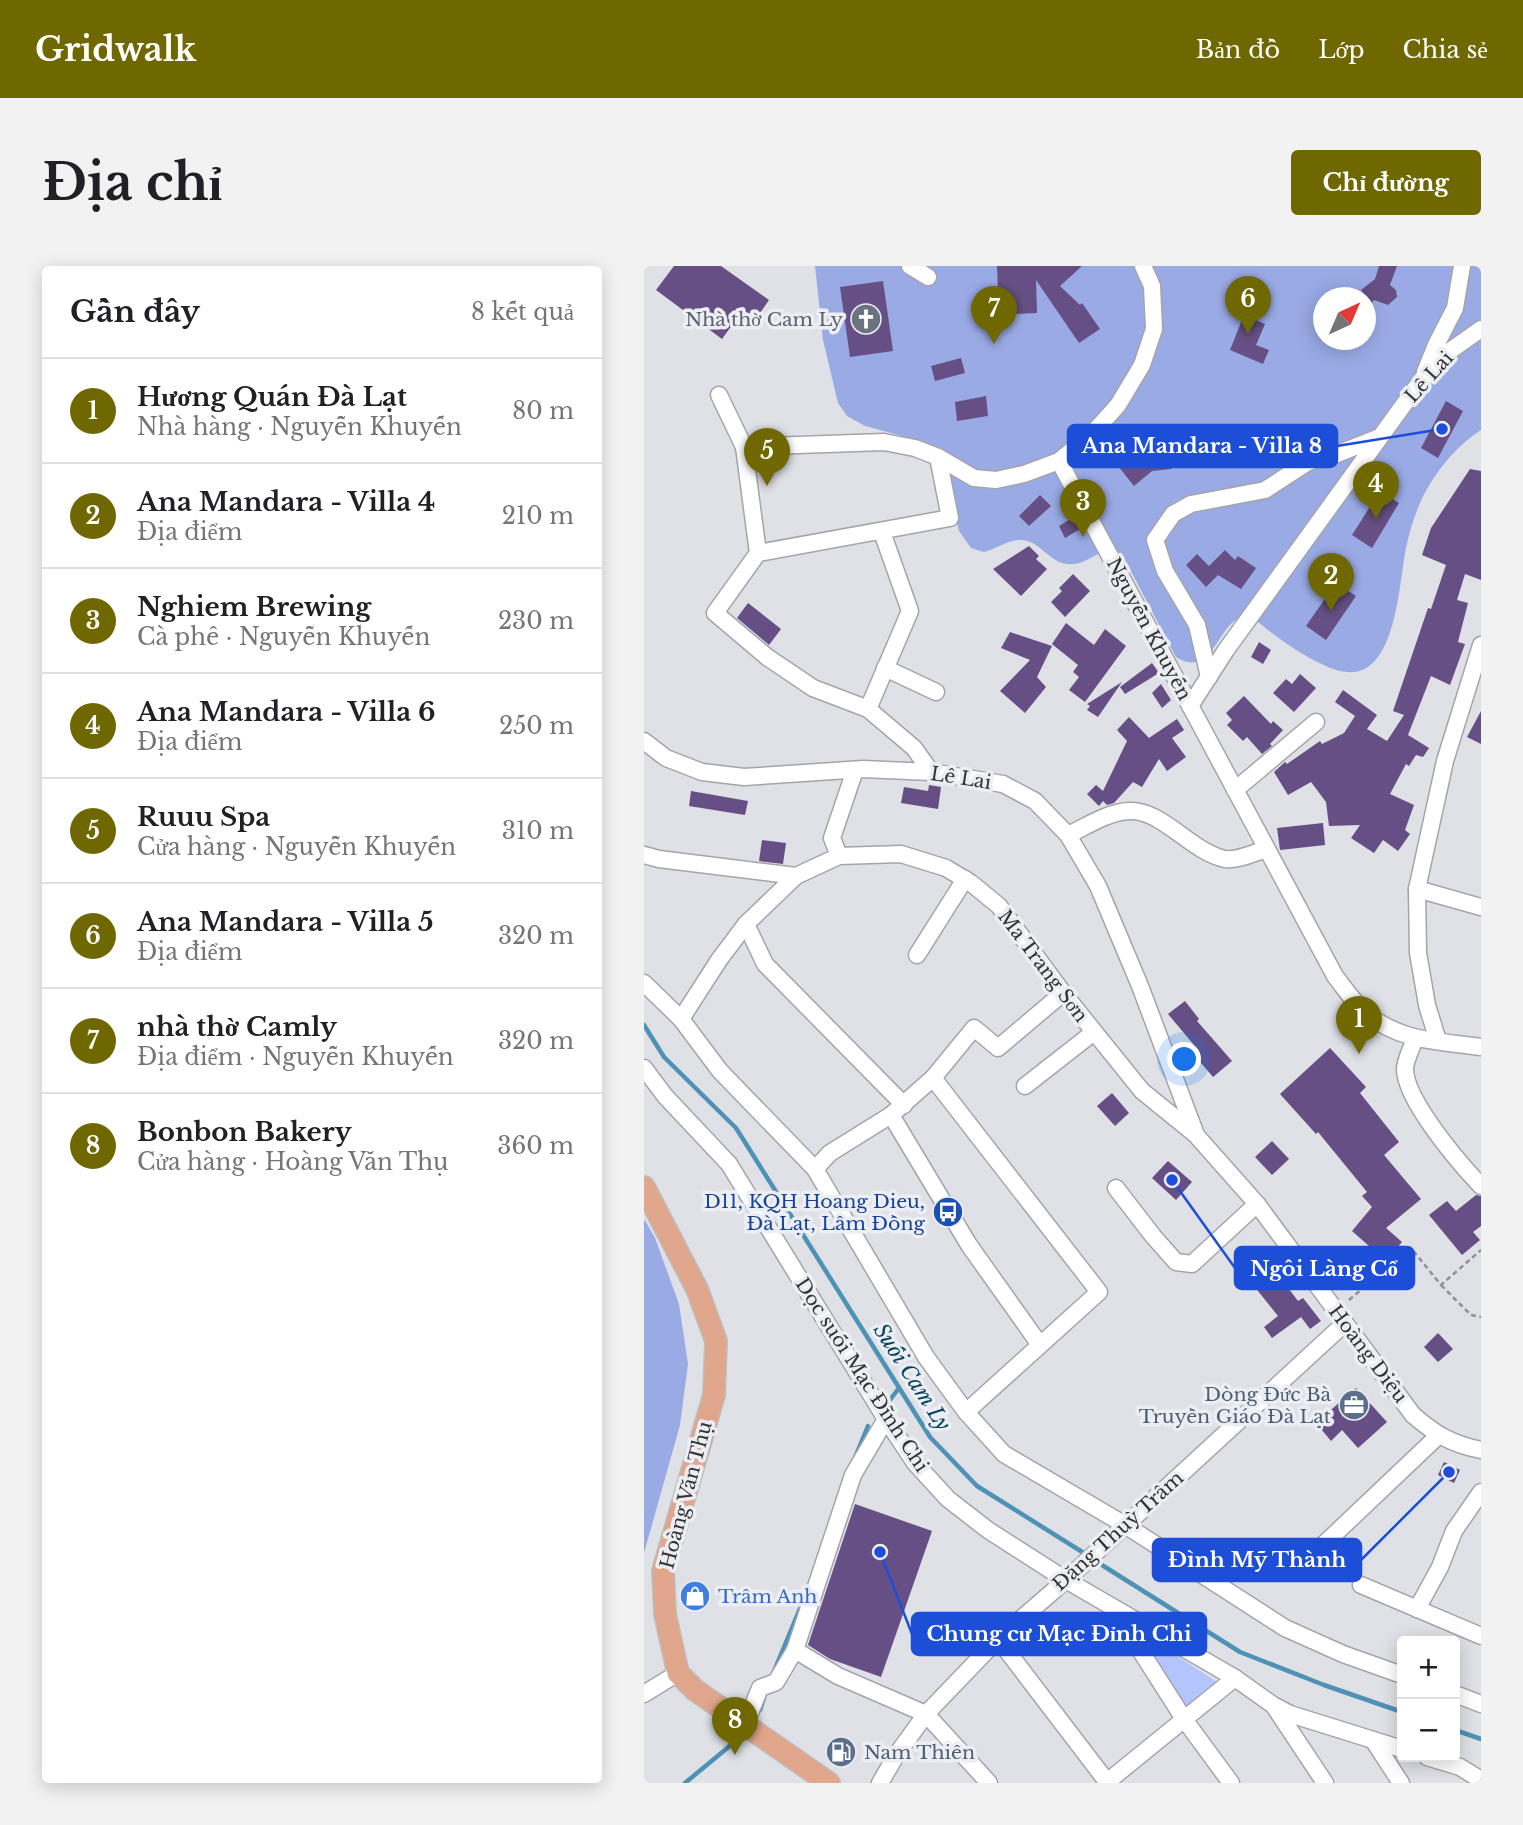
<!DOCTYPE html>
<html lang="vi">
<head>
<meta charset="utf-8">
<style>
  :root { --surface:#fff; --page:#f2f2f2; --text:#202124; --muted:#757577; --line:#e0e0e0; --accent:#6f6800 }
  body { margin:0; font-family:"Libre Baskerville",serif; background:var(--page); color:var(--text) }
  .controls { position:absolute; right:21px; bottom:21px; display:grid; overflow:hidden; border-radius:7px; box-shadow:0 4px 18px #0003 }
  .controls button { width:63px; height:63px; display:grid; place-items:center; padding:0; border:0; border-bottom:2px solid var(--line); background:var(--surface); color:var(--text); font:35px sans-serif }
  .compass { position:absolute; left:669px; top:21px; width:63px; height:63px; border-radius:50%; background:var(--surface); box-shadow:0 4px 18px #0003; rotate:44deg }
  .you { position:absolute; left:541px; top:794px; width:24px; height:24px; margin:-18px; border:5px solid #fff; border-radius:50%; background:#1a73e8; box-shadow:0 0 0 10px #1a73e833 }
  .badge { display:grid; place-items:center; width:46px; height:46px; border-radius:50%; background:var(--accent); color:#fff; font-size:23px; font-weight:700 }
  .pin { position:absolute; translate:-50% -58px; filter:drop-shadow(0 2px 4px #0008) }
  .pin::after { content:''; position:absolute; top:37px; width:24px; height:21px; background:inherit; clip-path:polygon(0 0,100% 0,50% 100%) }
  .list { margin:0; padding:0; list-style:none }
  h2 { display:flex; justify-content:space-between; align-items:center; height:91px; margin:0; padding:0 28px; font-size:30px }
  h2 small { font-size:23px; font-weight:400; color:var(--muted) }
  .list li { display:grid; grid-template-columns:46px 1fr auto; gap:21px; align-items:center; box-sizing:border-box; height:105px; padding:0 28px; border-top:2px solid var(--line) }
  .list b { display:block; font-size:26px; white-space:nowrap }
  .list p { margin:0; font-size:23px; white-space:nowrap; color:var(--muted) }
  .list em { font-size:23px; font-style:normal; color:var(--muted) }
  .map { position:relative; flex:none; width:837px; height:1517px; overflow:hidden; border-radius:7px }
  header { display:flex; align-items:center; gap:42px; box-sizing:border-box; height:98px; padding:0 35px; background:var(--accent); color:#fff }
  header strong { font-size:33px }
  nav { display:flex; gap:38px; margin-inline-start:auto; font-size:24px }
  .intro { display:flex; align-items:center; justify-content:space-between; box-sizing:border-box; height:168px; padding:0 42px }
  h1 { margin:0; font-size:49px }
  .button { padding:18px 32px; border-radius:7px; background:var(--accent); color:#fff; font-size:24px; font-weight:700 }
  main { display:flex; gap:42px; padding:0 42px }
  aside { flex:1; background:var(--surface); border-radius:7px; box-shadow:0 4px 18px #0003 }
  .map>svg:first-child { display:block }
  .green { fill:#b4c4fc }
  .forest { fill:#9aaae5; fill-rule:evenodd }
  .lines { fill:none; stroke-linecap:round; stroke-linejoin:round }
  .stream { stroke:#4e92b5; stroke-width:4.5 }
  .building { fill:#654f84 }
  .minor-casing { stroke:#a3a5ab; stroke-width:19 }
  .major-casing { stroke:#bdbebe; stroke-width:24 }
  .path { stroke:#909195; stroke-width:2.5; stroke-dasharray:5 3.5; stroke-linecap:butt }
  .minor { stroke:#fff; stroke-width:16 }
  .major { stroke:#e1a78d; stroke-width:21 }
  .labels { text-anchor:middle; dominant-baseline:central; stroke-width:7; stroke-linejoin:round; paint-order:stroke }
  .worship-label { font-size:19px; fill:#5b616d; stroke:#eceef4; text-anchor:end }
  .street-label { font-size:19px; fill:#323335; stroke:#eceef4 }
  .transit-label { font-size:19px; fill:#164399; stroke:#eceef4; text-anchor:end }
  .service-label { font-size:19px; fill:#4e5e75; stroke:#eceef4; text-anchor:end }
  .shop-label { font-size:19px; fill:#366cbe; stroke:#eceef4; text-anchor:start }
  .water-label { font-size:21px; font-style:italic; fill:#08435c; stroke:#eceef4 }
  .leader { fill:none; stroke:#1d4ed8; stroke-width:2.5 }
  .callout-dot { fill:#1d4ed8; stroke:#eceef4; stroke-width:2.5 }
  .callout { fill:#1d4ed8; stroke:#1d4ed8; stroke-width:2.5 }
  .callout-label { font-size:21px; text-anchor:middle; font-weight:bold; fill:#fff }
</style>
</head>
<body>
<header>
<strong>Gridwalk</strong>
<nav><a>Bản đồ</a><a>Lớp</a><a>Chia sẻ</a></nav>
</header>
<div class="intro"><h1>Địa chỉ</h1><a class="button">Chỉ đường</a></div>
<main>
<aside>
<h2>Gần đây<small>8 kết quả</small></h2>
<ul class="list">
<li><span class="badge">1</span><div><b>Hương Quán Đà Lạt</b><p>Nhà hàng · Nguyễn Khuyến</p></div><em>80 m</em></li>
<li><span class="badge">2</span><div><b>Ana Mandara - Villa 4</b><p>Địa điểm</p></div><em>210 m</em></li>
<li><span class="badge">3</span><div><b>Nghiem Brewing</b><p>Cà phê · Nguyễn Khuyến</p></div><em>230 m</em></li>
<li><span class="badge">4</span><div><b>Ana Mandara - Villa 6</b><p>Địa điểm</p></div><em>250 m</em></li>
<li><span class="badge">5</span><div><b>Ruuu Spa</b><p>Cửa hàng · Nguyễn Khuyến</p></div><em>310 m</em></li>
<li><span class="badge">6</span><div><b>Ana Mandara - Villa 5</b><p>Địa điểm</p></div><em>320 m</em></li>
<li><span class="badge">7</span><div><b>nhà thờ Camly</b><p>Địa điểm · Nguyễn Khuyến</p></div><em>320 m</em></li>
<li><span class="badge">8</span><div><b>Bonbon Bakery</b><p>Cửa hàng · Hoàng Văn Thụ</p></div><em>360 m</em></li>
</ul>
</aside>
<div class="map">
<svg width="837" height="1517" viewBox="0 0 837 1517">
  <rect width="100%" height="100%" fill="#dfe1e7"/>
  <polygon class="green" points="495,1377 516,1379 573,1416 541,1445"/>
  <g class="forest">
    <path d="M171,0H837V164C811,181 789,208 776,237C770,251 765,267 762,282C755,314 753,411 703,406C683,405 648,382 632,370C623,364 616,356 606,352C575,343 572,417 532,391L480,292C454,275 449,300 424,298C405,297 395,273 376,274C364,274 352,283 340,286L327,282L315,265L310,245L285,186L266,172L221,160L203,150L194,137L179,74ZM680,32H722V74H680Z"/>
    <polygon points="0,953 11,972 35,1038 44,1098 36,1159 0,1287"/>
  </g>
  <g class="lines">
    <g class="stream">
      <polyline points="0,759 20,791 92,862 286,1171 333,1220 443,1289"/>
      <polyline points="245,1135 255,1122"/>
      <polyline points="210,1194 224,1160"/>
      <polyline points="450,1294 596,1386 680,1419 758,1446"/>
      <polyline points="128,1410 162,1328"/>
      <polyline points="116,1444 120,1432"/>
      <polyline points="811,1464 837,1473"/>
      <polyline points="41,1517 93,1474"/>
    </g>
  </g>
  <g class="building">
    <polygon points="30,0 77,0 125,34 112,53 99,44 78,73 12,24"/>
    <polygon points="353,0 438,0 416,20 436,39 438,37 456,63 435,77 392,14 393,47 355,49"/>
    <polygon points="735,0 753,0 746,19 752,24 753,31 744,39 730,34 727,37 717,24 731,13"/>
    <polygon points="239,15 249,85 206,91 196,21"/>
    <polygon points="600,49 621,58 612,79 625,84 619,98 586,84"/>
    <polygon points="317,92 321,107 291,115 287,100"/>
    <polygon points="342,130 344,150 313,155 311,136"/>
    <polygon points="802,135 819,145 794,192 777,182"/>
    <polygon points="497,181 506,191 525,190 535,196 527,203 508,205 490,220 474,200"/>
    <polygon points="826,203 837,205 837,314 821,308 813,334 824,337 814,376 821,378 806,419 787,410 764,469 785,482 779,491 772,489 765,500 762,498 746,528 770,539 761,564 766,568 754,585 739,574 730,587 707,572 716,559 685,560 682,536 667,516 644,529 630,506 641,496 643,498 676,475 678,478 700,467 711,450 691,436 699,424 733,449 723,463 743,475 760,449 749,445 784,342 787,343 802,299 778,289 787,262"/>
    <polygon points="736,225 755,237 728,282 708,269"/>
    <polygon points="396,229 407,240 385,260 375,250"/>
    <polygon points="430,251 436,263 421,272 415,260"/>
    <polygon points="385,280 395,290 392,293 403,303 377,330 349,303"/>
    <polygon points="581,284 591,294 594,290 612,302 597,323 574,309 562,321 542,299 553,288 565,300"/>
    <polygon points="429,308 446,325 421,351 407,336 418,325 415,322"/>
    <polygon points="692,317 712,330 682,374 662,360"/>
    <polygon points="104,337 137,363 125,379 93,352"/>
    <polygon points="422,357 450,379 461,363 482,380 441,436 425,424 435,411 429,406 434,399 408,378"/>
    <polygon points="366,366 408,380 393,411 402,421 381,447 356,425 386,394 357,382"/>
    <polygon points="615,376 627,384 619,398 607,391"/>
    <polygon points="508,397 515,407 481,428 476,421"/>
    <polygon points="656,408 672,422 650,446 629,427 642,413 648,418"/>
    <polygon points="478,416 454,451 443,444 446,440 443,438"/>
    <polygon points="517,418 527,434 518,442 508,427"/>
    <polygon points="600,430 627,458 629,455 639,464 626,478 628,480 618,488 603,471 599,475 583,459 588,454 582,447"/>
    <polygon points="837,445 837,478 823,471"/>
    <polygon points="485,451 505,472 533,453 540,464 528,472 542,491 523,505 515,493 498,521 489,516 470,537 463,539 459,535 455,540 443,528 452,519 459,525 483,475 473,464"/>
    <polygon points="285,519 297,521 294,543 257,537 260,521 284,525"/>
    <polygon points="47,525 104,535 101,549 45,540"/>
    <polygon points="679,557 681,579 636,584 633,562"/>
    <polygon points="118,574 142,577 139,598 115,595"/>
    <polygon points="541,735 555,753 553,755 588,795 569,811 545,783 550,779 524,748"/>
    <polygon points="686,782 722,821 716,827 755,876 740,889 777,933 742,962 758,976 742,995 708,965 728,941 718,930 723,926 674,866 672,868 636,828"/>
    <polygon points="468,827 485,847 471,860 453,840"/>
    <polygon points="628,875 645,893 628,909 611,891"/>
    <polygon points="524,895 548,916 532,934 508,912"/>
    <polygon points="832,929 837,930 837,960 829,966 836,974 818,989 785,949 803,935 812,945"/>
    <polygon points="627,999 654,1035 659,1032 677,1055 666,1063 657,1051 628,1072 620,1061 634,1050 606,1015"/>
    <polygon points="794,1067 809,1083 794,1096 780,1081"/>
    <polygon points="712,1122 743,1156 714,1182 698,1164 687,1175 672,1157"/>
    <polygon points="800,1196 816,1204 810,1217 794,1209"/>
    <polygon points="211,1238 288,1265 237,1411 186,1393 164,1379"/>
  </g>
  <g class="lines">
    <g class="minor-casing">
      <g id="minor">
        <polyline points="266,0 284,11"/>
        <polyline points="781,106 792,79 811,42 818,0"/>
        <polyline points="75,129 100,181"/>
        <polyline points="415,195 448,168 474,139 498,99 510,63 508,20 499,0"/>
        <path d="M114,287L100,181L240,176L271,182L294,191L330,212L352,214L380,208L415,195L691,710C701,723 711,738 723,748C758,776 795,775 837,781"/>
        <polyline points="241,402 292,426"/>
        <polyline points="565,411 553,359 521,305 511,274 529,248 547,238 621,224 664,196 693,188 736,171"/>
        <polyline points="546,440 582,384 779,112 803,87 837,63"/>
        <polyline points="224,443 266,345 238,266"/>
        <polyline points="0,475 22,492 58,506 100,511 219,503 287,506 359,518 391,535 424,569 454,620 496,720 551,866"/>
        <polyline points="287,506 270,482 224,443 169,422 123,391 71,347 114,287 306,252 294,191"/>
        <polyline points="591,524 672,456"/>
        <path d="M424,569C443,560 464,546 485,545C518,543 547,586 581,593C593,595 611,586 623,583"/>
        <polyline points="0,589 15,593 152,610"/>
        <polyline points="195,590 188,572 211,504"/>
        <polyline points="773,623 837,641"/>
        <polyline points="102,658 121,698 260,839"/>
        <polyline points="273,689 321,613"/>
        <polyline points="0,717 37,753 76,805 171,903 282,1091 322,1146 360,1188 481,1259 641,1362 699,1388 758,1409"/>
        <path d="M37,753L75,694L102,658L152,610L195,590L257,588L302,602L327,617L355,640L419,727L498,825L551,868L613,938L769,1149C791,1168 807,1178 837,1184"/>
        <path d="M771,772C768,782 761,794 761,803C761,834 816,898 837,920"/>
        <polyline points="794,775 783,739 774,687 773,623 801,495 837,379"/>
        <polyline points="0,802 21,830 85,898 242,1153 271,1197 304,1233 344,1264 422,1314 591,1412 629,1439 646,1448 758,1483"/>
        <polyline points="289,812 330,762 354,782 419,727"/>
        <polyline points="381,820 450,766"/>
        <polyline points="247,849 325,979 396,1079"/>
        <polyline points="171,903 186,887 247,849 289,812 455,1026 322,1146"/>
        <polyline points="472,922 509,970 532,996 548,998 613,938"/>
        <polyline points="242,1153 209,1209 151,1384 194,1410 282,1448 345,1517"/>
        <polyline points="658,1299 794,1170"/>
        <polyline points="717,1319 837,1370"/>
        <polyline points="773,1343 796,1301 810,1265 837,1226"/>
        <polyline points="473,1348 540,1453 587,1517"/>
        <polyline points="354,1373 464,1517"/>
        <polyline points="0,1428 34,1407"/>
        <polyline points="811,1428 837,1438"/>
        <polyline points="630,1440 681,1517"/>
        <polyline points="101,1459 116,1422 132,1416 151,1384"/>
        <polyline points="729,1474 757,1517"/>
        <polyline points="783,1491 816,1501 837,1514"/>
        <polyline points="463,1516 591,1412"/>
        <polyline points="236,1517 253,1488 282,1448 354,1373 422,1314 700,1058"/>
      </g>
    </g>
    <g class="major-casing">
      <polyline id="major" points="0,921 53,1023 72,1075 70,1129 19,1305 21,1348 34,1407 51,1424 185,1517"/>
    </g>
    <g class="path">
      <polyline points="797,1019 827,1049 837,1051"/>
      <polyline points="705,1034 767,982 797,1019 837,984"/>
    </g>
    <use href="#minor" class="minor"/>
    <use href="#major" class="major"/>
  </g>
  <defs>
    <g id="church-disc" transform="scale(1.575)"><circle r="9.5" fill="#6b7280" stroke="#eceef4"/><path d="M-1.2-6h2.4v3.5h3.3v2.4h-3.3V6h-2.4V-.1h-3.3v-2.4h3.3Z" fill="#fff"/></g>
    <g id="bus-disc" transform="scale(1.575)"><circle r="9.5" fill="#1a4fb4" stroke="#eceef4"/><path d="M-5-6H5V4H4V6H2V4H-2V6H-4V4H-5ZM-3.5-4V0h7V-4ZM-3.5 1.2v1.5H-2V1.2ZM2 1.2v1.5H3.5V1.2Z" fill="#fff"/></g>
    <g id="office-disc" transform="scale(1.575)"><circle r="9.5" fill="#5c6f8a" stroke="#eceef4"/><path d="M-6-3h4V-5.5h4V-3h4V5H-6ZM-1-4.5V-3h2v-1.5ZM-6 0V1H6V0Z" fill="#fff"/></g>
    <g id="shop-disc" transform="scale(1.575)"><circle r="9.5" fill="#3f7fe0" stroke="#eceef4"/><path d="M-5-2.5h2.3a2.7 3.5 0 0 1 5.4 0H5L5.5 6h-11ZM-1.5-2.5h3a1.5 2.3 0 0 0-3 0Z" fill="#fff"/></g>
    <g id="fuel-disc" transform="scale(1.575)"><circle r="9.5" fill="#5c6f8a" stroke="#eceef4"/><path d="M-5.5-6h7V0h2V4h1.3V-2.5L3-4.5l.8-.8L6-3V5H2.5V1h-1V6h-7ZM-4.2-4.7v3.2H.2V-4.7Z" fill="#fff"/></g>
  </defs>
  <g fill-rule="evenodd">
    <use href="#church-disc" x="222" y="53"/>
    <use href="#bus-disc" x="304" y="946"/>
    <use href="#office-disc" x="710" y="1139"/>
    <use href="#shop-disc" x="51" y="1330"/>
    <use href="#fuel-disc" x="197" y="1486"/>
  </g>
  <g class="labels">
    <g class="worship-label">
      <text x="199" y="53">Nhà thờ Cam Ly</text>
    </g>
    <g class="street-label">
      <text transform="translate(785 111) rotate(-48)">Lê Lai</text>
      <text transform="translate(505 363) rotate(62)">Nguyễn Khuyến</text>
      <text transform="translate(317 512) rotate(9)">Lê Lai</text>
      <text transform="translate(399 700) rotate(53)">Ma Trang Sơn</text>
      <text transform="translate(724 1088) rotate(53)">Hoàng Diệu</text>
      <text transform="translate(218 1109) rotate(57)">Dọc suối Mạc Đĩnh Chi</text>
      <text transform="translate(42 1229) rotate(-75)">Hoàng Văn Thụ</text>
      <text transform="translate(474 1265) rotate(-42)">Đặng Thuỳ Trâm</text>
    </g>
    <g class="transit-label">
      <text x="281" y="935">D11, KQH Hoang Dieu,<tspan x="281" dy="22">Đà Lạt, Lâm Đồng</tspan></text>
    </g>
    <g class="service-label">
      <text x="687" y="1128">Dòng Đức Bà<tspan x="687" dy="22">Truyền Giáo Đà Lạt</tspan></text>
      <text x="220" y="1486" text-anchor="start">Nam Thiên</text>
    </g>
    <g class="shop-label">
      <text x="74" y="1330">Trâm Anh</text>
    </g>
    <g class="water-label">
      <text transform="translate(268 1111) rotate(57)">Suối Cam Ly</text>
    </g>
  </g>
  <path class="leader" d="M798 163L693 180M528 914L591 1002M805 1206L717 1294M236 1286L268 1368"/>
  <g class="callout-dot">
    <circle cx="798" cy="163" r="7"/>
    <circle cx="528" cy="914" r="7"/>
    <circle cx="805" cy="1206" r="7"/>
    <circle cx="236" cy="1286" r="7"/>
  </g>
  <g class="callout">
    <rect x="424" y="159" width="269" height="42" rx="7"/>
    <rect x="591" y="981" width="179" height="42" rx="7"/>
    <rect x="509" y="1273" width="208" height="42" rx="7"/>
    <rect x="268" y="1347" width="294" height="42" rx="7"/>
  </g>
  <g class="callout-label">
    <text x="558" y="187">Ana Mandara - Villa 8</text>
    <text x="680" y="1010">Ngôi Làng Cổ</text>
    <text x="613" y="1301">Đình Mỹ Thành</text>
    <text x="415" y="1375">Chung cư Mạc Đỉnh Chi</text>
  </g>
</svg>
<div class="controls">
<button>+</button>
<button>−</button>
</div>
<svg class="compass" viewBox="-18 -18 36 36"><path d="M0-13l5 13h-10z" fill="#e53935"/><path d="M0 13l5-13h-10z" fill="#757577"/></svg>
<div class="you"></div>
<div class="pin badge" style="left:715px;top:788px">1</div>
<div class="pin badge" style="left:687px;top:345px">2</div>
<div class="pin badge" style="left:439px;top:271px">3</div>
<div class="pin badge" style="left:732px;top:253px">4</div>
<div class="pin badge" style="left:123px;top:220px">5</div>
<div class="pin badge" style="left:604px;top:68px">6</div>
<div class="pin badge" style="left:350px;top:78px">7</div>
<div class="pin badge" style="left:91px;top:1489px">8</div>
</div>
</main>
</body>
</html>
